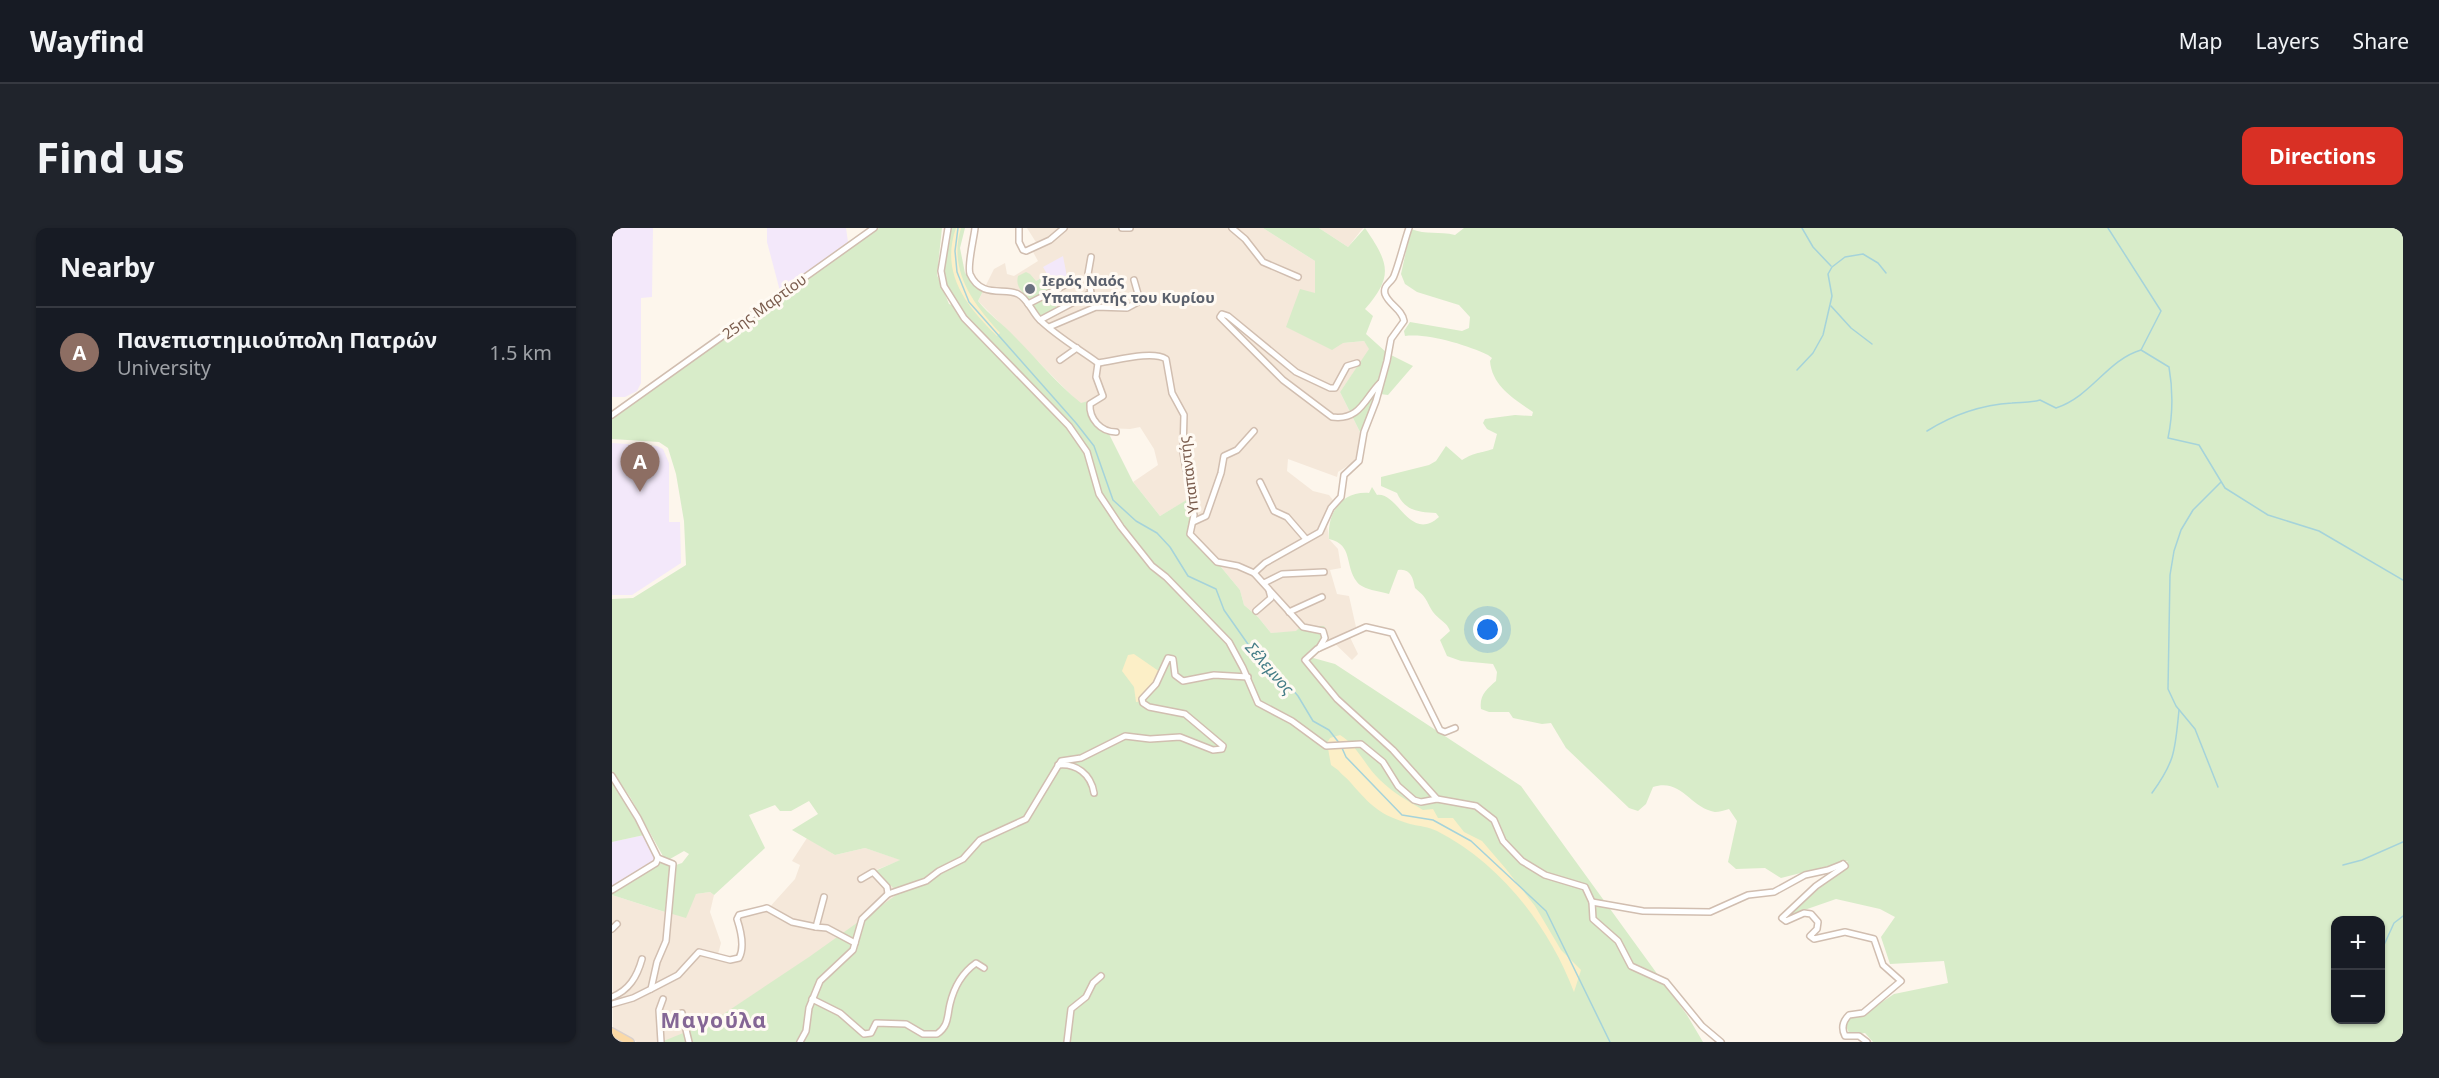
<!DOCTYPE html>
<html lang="en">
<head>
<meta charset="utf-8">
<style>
  :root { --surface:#171b24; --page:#20242c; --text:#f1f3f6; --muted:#9ea1a6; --line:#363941; --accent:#d93025 }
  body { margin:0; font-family:"Noto Sans",sans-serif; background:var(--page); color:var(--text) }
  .controls { position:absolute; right:18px; bottom:18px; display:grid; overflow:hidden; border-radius:12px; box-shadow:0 2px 4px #0004 }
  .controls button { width:54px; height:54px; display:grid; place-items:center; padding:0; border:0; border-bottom:2px solid var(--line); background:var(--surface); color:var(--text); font:30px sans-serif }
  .you { position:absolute; left:876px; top:402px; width:21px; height:21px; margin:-15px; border:4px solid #fff; border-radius:50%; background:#1a73e8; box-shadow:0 0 0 9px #1a73e833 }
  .badge { display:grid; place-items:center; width:39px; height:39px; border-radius:50%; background:var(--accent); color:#fff; font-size:20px; font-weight:700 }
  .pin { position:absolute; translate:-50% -50px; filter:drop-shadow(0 2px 3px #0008) }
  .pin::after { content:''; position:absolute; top:32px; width:21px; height:18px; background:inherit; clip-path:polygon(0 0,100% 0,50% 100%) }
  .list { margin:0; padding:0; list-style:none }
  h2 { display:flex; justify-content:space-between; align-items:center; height:78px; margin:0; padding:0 24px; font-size:26px }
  h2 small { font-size:20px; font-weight:400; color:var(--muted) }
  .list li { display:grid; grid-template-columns:39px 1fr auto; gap:18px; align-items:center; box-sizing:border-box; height:90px; padding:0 24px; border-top:2px solid var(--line) }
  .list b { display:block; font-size:22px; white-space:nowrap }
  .list p { margin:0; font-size:20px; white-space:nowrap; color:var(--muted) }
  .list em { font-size:20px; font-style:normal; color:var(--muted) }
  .map { position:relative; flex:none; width:1791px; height:814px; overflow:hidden; border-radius:12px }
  header { display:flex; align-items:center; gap:36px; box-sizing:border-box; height:84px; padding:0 30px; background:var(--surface); border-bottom:2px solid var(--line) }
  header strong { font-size:28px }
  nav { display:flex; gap:33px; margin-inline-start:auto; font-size:21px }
  .intro { display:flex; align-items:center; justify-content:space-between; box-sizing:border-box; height:144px; padding:0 36px }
  h1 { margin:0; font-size:42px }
  .button { padding:15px 27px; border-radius:12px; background:var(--accent); color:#fff; font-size:21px; font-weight:700 }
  main { display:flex; gap:36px; padding:0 36px }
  aside { flex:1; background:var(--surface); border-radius:12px; box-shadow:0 2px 4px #0004 }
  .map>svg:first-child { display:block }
  .residential { fill:#f5e8da }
  .education { fill:#f3e8fa }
  .green { fill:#d8ecc9; fill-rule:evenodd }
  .sand { fill:#fcefc7 }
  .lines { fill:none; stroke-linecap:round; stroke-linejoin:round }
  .stream { stroke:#a5d3da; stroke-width:1.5 }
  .minor-casing { stroke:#d1beb0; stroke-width:8 }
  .major-casing { stroke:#dad1cd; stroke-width:10 }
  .minor { stroke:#fff; stroke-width:5 }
  .major { stroke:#fbd9a5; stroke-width:7 }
  .worship-dot { fill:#6b7280; stroke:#fffaf3; stroke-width:2 }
  .labels { text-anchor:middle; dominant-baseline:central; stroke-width:6; stroke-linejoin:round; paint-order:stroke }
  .worship-label { font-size:15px; font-weight:bold; fill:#5b616d; stroke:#fffaf3; text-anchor:start }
  .street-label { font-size:15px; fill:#7a5c4d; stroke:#fffaf3 }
  .water-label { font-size:16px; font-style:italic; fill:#437c86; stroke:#fffaf3 }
  .district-label { font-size:21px; font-weight:bold; letter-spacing:1.5px; fill:#846695; stroke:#fffaf3 }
</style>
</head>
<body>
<header>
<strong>Wayfind</strong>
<nav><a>Map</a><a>Layers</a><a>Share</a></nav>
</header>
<div class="intro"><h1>Find us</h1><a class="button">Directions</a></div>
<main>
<aside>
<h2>Nearby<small></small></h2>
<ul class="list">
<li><span class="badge" style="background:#8d6e63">A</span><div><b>Πανεπιστημιούπολη Πατρών</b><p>University</p></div><em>1.5 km</em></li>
</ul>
</aside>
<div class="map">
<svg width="1791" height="814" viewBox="0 0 1791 814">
  <rect width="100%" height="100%" fill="#fdf6ec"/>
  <g class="residential">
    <polygon points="415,0 651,0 703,33 703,66 731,115 752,113 758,121 728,164 748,204 749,216 742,234 726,244 725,249 676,231 675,243 701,263 717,267 721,272 710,295 715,297 717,311 726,321 729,340 718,342 725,366 737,368 744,399 735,403 746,426 740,432 718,411 715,413 715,403 659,405 646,389 632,377 628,362 609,339 607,332 582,307 579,301 580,269 548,288 521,254 546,237 542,221 528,199 518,201 494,200 487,195 366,73 382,41 393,35 395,46 402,48 426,33 421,24 427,19"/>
    <polygon points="707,0 751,0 736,19"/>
    <polygon points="195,610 223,627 253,620 289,632 264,642 287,664 185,814 25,814 1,802 0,667 59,686 84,666 98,664 102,667 98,684 109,715 105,730 129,731 133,722 127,690 155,682 183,651 188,637 180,633"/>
  </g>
  <g class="education">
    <polygon points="0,0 41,0 40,69 29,70 29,155 25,163 13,169 0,169"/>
    <polygon points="155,0 234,0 236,14 168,63 155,14"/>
    <polygon points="451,28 456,54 431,66 424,53 435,46 431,39"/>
    <polygon points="0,215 45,218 51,221 57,235 57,294 68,294 69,335 20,367 0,367"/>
    <polygon points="32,607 43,629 42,634 0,659 0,614"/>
  </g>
  <g class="green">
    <path d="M267,0H330L325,47L337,76L349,80L335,57L332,43L339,0H353L348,20L353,45L371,63L366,73C377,87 391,96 403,109C425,131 444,155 469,175L480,172C477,183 485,194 494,200L521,254L548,288L581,268L584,290L579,301C584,312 600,330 613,334L609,339L628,362L632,377L646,389L659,405L684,403L692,395L697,398H712L715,403V413L697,423L694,428L723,436L909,558L1075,787L1091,814H49L101,793L197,729L287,665L263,643L288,632L253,620L223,627L180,602L206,586L197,573L179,583H168L163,577L137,587L153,620L102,667L98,664L84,666L74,690L57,685L64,637L70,635L77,626L72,623L58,631L52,630L18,569L0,544V371L21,370L74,337L72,293L64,246L56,220L47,214L0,211V189Z"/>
    <path d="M651,0H707L736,19L753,0C777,35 782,48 753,81L761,88L754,106L775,125L801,138L776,167L768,166L748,204L728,164L757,121L752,113L731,115L720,122L674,99L688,61L703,65V33Z"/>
    <path d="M852,0H1791V814H1261L1253,805L1238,807L1234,798L1238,788L1258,782L1282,766L1336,755L1332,733L1278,736L1269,709L1283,689L1268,681L1224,671L1178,687L1236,633L1169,650L1153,640L1124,641L1116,634L1125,593L1117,581C1113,582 1107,584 1103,584C1078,580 1070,550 1041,559L1034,576L1026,583L1017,580L954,520L939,495L930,496L901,490L897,484H877L869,481C867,467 875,461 884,453L885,444L881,436L849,433L835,428L828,412L838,403C835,394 827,392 821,384C813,371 816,371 803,360C801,349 798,340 786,342L777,366C768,363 751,362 745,354C732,337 742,317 717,311C715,285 729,263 757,265L760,259L765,267C786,264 798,315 827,289L824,285C806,284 793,283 785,265L769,258V249L817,237L824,233L834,218L850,232C865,223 867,226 881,221L885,206L875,201L871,195L873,191L903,187L920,188L921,184C902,171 880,158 878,133L880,130L876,127C855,117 816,105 793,108L792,103L798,94L850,103L857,100L858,89L847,77L805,64L793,56L789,46L799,1C814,7 827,3 843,7ZM1724,692H1768V792H1724Z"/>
    <path d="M414,44L418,46L424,53L433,48L440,61L416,72C411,63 403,60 406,48Z"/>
    <polygon points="439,66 445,80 428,89 422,79 422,75"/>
    <polygon points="0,553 32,607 0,614"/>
    <polygon points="50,634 58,638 53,684 0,667 0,665"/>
  </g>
  <g class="sand">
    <path d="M344,0H349C336,43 361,75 388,105L385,108C354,78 328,45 344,0Z"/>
    <polygon points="522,426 551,446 542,464 533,470 532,473 524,474 522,459 510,443 516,427"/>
    <path d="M728,507C745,517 753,538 768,552C780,564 796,573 811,582L821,581L826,590H841L852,604L870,613L894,641L923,678L949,722L969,742L962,764C937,698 888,635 825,603C817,599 807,598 798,596C768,587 759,578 739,555C735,550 730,547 726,542L719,537L715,515L718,510Z"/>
  </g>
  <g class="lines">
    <g class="stream">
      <polyline points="346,0 343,23 345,44 357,74 464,195 482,218 501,272 524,293 545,305 558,319 576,348 604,361 612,382 638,419 662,440 686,468 701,493 717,502 728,516"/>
      <polyline points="1190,0 1201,19 1219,38"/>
      <path d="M1496,0L1549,83L1529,122L1557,139C1561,162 1561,186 1556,210L1587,217L1613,260L1656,287L1707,303L1791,352"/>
      <polyline points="1219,78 1239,100 1260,116"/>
      <polyline points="1185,142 1201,125 1211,107 1220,68 1216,46 1220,39 1233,29 1251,26 1266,35 1274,45"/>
      <path d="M1315,203C1342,186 1368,177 1400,175C1410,174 1418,175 1428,172L1444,180C1480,168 1495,132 1529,122"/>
      <polyline points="730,520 734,529 790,587 821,592 859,613 934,683 998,814"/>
      <polyline points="1606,559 1583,501 1564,478 1556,461 1558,347 1562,323 1569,302 1581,282 1609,254"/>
      <path d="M1540,565C1564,532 1563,521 1567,482"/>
      <polyline points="1731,637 1750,632 1791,614"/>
      <polyline points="1772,717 1782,695 1791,688"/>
    </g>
    <g class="minor-casing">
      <g id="minor">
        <polyline points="336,0 329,43 332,58 352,90 457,198 475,224 487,266 509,299 540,338 554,349 617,414 631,440 646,475 680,493 714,518 749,516 771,534 786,558 802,572 809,574 825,571"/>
        <path d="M363,0C362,10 355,38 358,46C369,71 393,59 406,66C416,71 420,84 427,91C444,108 467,121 486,135C503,133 540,122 554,131L560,165L572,187L571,224L582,287L578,306L605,334L626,338L642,345L691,399L711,403L713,410L707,420"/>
        <polyline points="407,0 407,14 411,22 414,23 438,12 452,0"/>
        <polyline points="510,0 518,0"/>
        <polyline points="620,0 633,11 651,34 686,49"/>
        <polyline points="416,76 457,55"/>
        <polyline points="428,92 479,65 476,46 479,29"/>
        <polyline points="437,99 484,79 515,80 528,73 522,52"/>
        <polyline points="448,132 465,120"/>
        <path d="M486,135L484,149L491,168L478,176C477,191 489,204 504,204"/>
        <path d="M745,135L735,138L723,160H718L684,144L616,88L610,86L608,89L671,152L720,189C748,193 753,170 768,155"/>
        <polyline points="0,187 262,0"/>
        <polyline points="648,254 662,283 675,289 694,311"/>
        <polyline points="581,294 594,288 609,245 612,228 625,222 642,203"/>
        <path d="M642,345L653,335L708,304L719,280L729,269L732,247L747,233L752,204L764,173L775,133L779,111L792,93C790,81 777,77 773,66C771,58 777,56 781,50C785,43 793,11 797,0"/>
        <polyline points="652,355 670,346 712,344"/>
        <polyline points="644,383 659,370 657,362"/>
        <polyline points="677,384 710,369"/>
        <polyline points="843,500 833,504 828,502 780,405 754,399 705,421 693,432 725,471 781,522 825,571 864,578 882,592 891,613 910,633 933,647 973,659 980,674 981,691 1006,713 1019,738 1054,754 1090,798 1109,814"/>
        <path d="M446,537C464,535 479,546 482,565"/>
        <polyline points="0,548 26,590 46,630 61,636 54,713 45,734 39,761 21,770 0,776"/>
        <path d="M1231,636L1233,638L1204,658L1170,690L1174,693L1192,685L1199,686L1206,694L1205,701L1198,708L1202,711L1233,704L1262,711L1271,737L1289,753L1251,785L1237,787C1231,793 1229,800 1233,808H1247L1255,814"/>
        <polyline points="249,651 261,644 275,659 276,666"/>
        <polyline points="0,662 44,635 46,630"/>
        <polyline points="212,669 204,699 215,700 243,715"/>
        <polyline points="980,674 1031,683 1098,684 1136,667 1162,664 1193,647 1216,642 1231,636"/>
        <polyline points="0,701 5,696"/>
        <path d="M39,761L66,747L87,724L118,732L127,730C133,719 129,703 125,691L127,687L155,680L180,694L204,699"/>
        <path d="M0,769C17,762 25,749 30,731"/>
        <path d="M200,771L228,785L252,806L259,805L264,795L294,796L311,806H325C337,798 335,788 338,776C342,759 350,745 364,735L372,740"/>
        <polyline points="70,785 77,814"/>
        <polyline points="49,814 47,782 51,771"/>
        <polyline points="188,814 194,803 197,780 208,753 241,722 250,691 276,666 314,653 327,643 351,631 368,612 414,591 449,533 469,530 513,508 538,511 568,509 601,522 610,521 611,518 573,486 537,479 531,475 530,471 544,456 556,430 561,431 563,447 571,453 602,447 636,449"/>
        <polyline points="455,814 459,781 474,769 481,755 489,748"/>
      </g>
    </g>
    <g class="major-casing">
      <polyline id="major" points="0,804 18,814"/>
    </g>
    <use href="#minor" class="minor"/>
    <use href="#major" class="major"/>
  </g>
  <circle class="worship-dot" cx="418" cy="61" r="6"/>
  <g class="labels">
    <g class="worship-label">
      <text x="430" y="52">Ιερός Ναός<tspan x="430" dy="17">Υπαπαντής του Κυρίου</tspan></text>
    </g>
    <g class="street-label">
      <text transform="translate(152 78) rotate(-36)">25ης Μαρτίου</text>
      <text transform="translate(576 247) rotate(-97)">Υπαπαντής</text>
    </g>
    <g class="water-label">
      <text transform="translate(658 440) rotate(49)">Σέλεμνος</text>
    </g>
    <g class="district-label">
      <text x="102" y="792">Μαγούλα</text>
    </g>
  </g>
</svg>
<div class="controls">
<button>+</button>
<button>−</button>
</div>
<div class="you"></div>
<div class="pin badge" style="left:28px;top:264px;background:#8d6e63">A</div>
</div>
</main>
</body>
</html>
